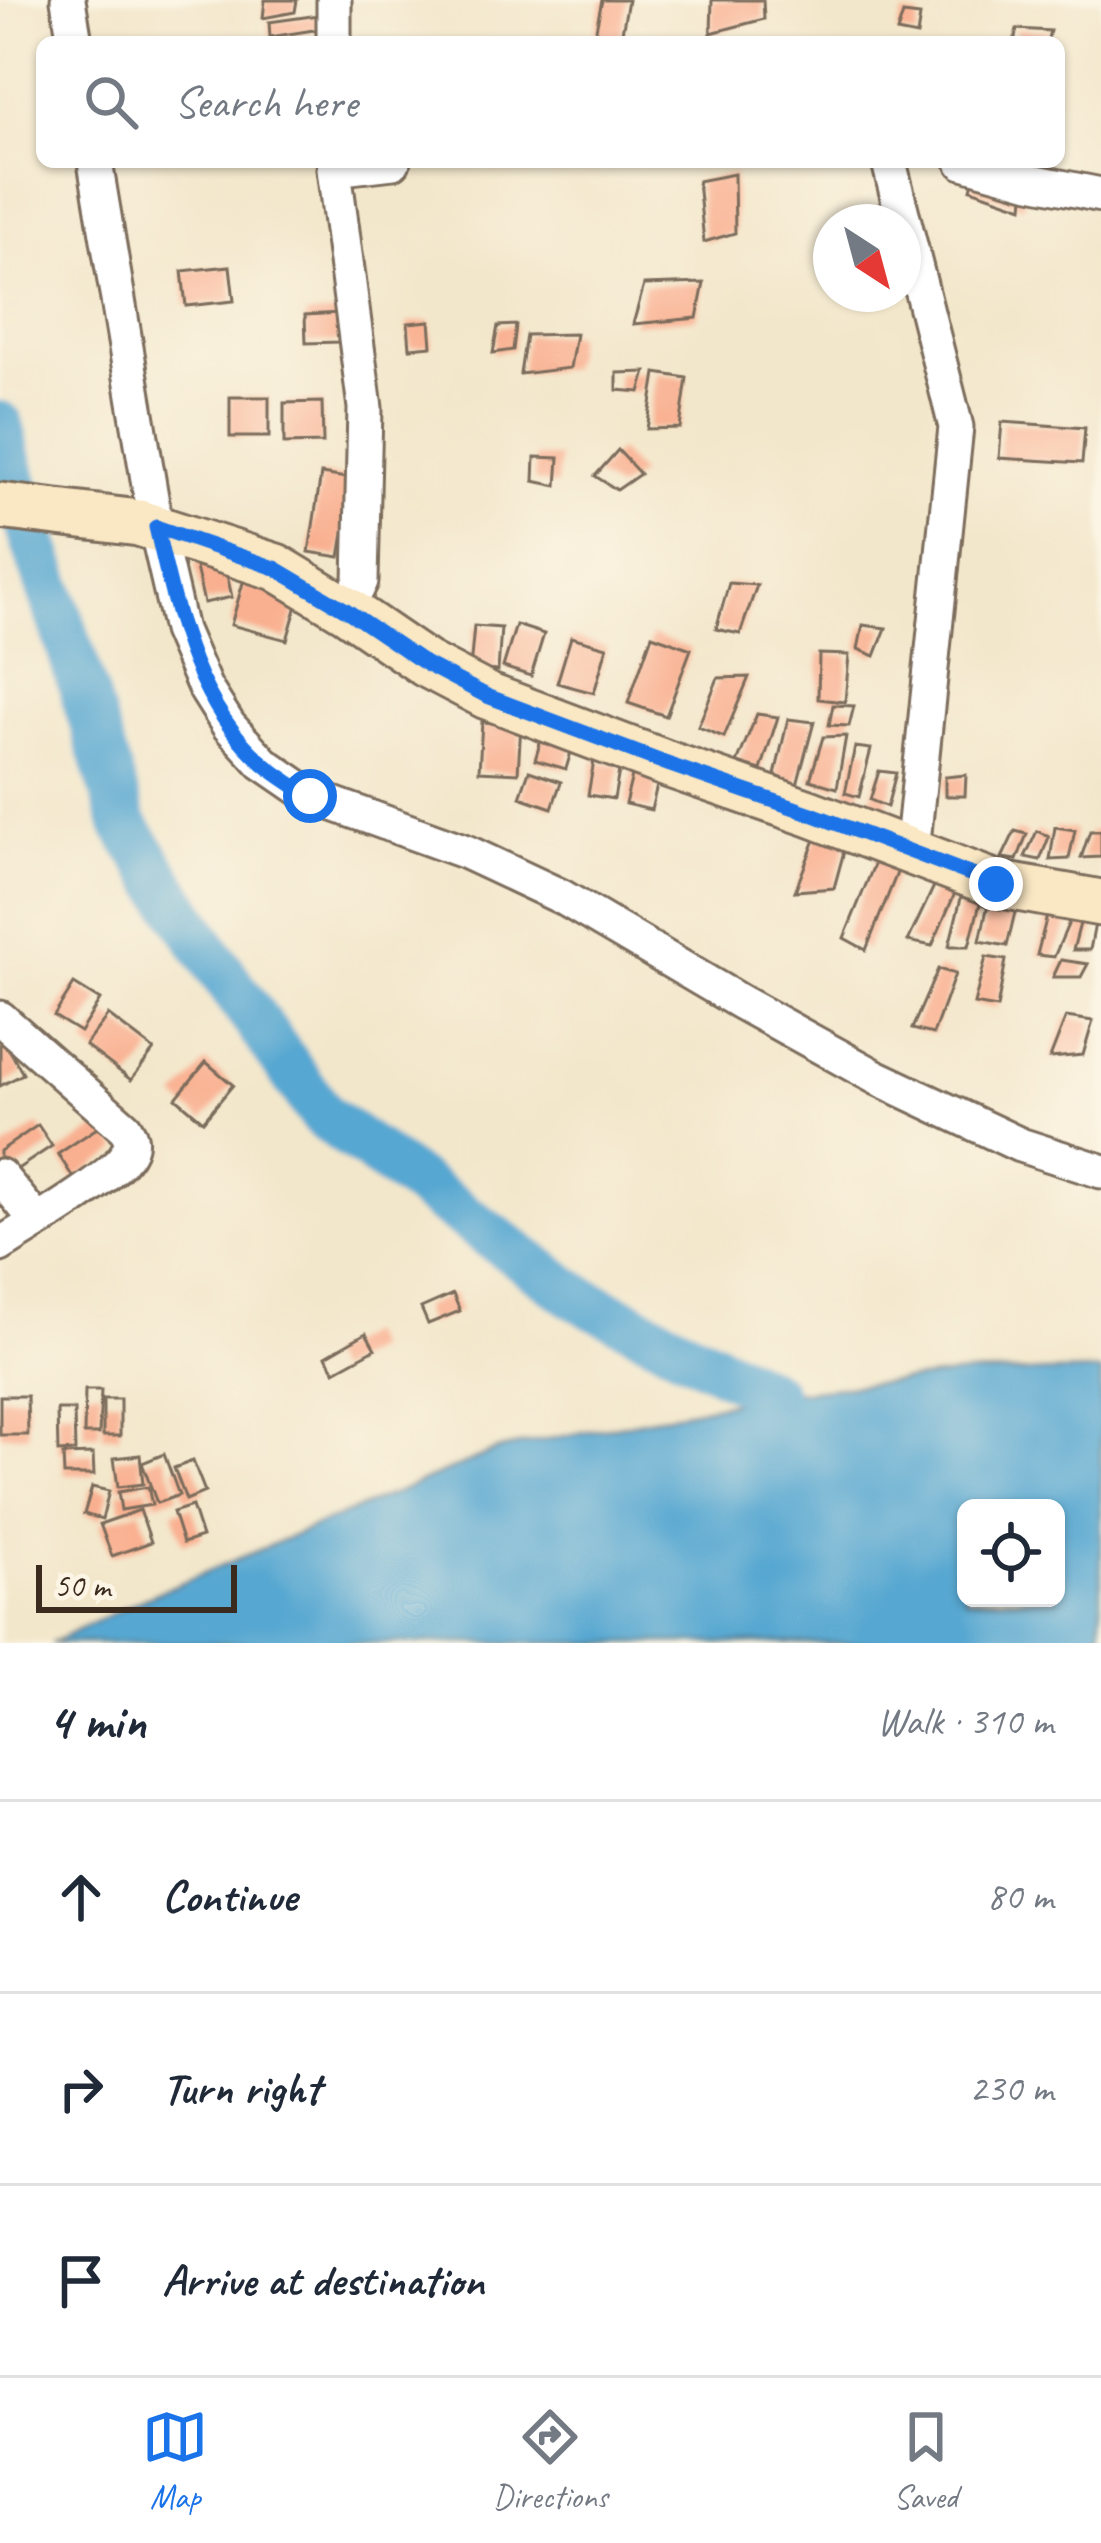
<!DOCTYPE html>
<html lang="en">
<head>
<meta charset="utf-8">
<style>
  :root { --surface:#fff; --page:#f2f2f3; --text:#1f2937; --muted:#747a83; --line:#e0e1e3; --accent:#1a73e8 }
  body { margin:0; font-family:Caveat,sans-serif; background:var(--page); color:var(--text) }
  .controls { position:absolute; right:36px; bottom:36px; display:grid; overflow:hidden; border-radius:18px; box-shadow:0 3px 9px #0004 }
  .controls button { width:108px; height:108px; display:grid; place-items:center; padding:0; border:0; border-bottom:3px solid var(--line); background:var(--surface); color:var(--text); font:60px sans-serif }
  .compass { position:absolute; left:813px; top:204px; width:108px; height:108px; border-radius:50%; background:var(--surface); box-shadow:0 3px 9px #0004; rotate:144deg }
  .scale { position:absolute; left:36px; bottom:30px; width:201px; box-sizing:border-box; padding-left:12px; border:6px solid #3b2a1e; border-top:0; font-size:33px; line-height:42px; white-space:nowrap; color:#3b2a1e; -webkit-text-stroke:9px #fcf5e5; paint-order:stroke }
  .stop { position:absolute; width:36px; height:36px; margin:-27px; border:9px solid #1a73e8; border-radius:50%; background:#fff }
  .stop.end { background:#1a73e8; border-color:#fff; box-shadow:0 3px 12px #0008 }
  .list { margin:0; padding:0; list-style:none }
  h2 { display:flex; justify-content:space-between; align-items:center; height:156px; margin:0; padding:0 48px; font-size:51px }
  h2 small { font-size:39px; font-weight:400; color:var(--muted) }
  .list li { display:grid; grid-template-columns:78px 1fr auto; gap:36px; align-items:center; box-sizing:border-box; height:192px; padding:0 48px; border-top:3px solid var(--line) }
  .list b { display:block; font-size:45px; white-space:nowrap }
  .list em { font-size:39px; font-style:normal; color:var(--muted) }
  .icon { flex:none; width:66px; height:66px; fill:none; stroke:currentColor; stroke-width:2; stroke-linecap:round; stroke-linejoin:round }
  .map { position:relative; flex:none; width:1101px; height:1643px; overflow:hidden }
  .search { position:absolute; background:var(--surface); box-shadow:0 3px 9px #0004; left:36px; right:36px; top:36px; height:132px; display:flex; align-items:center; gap:30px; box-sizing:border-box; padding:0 42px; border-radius:18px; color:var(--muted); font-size:45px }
  .sheet { height:732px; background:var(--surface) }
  nav { display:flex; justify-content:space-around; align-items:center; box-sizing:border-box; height:168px; border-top:3px solid var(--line); background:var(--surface); font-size:33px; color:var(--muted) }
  nav a { display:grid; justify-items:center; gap:6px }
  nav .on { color:var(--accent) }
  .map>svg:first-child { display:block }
  .water { fill:#57a7d1; stroke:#496878; stroke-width:3; fill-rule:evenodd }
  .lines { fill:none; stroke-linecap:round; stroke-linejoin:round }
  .river { stroke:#57a7d1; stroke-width:48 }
  .building { fill:#f9b091 }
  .street-casing { stroke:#7b6c5b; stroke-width:39 }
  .secondary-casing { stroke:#7b6c5b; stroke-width:51 }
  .street { stroke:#fff; stroke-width:33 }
  .secondary { stroke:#fae7c3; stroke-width:45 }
  .route { stroke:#1a73e8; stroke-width:15 }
</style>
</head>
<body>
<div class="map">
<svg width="1101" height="1643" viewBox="0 0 1101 1643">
  <rect width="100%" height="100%" fill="#fcf5e5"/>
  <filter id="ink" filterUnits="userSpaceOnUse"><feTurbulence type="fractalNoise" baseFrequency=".00833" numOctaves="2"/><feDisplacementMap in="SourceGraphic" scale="24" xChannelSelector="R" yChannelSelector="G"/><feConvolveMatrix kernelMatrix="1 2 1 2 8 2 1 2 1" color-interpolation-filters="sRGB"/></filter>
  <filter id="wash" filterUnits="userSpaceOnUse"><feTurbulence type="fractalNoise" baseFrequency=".004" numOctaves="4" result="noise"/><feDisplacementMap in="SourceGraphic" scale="48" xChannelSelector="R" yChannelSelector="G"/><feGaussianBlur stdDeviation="2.7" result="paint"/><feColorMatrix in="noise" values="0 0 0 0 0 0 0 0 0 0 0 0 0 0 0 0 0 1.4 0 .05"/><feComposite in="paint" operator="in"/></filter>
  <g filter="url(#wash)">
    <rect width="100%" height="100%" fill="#f3e7cb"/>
    <path class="water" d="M1101,1371V1643H51L142,1599L500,1449L772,1394L966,1374ZM966,1508H1056V1598H966Z"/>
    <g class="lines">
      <polyline class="river" points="0,425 10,468 71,651 124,824 214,961 323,1116 577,1297 772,1394"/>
    </g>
    <g id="blocks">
      <g class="building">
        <polygon points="265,0 297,0 295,12 263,18"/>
        <polygon points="602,0 628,0 621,38 595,34"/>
        <polygon points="712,0 763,0 764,19 711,33"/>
        <polygon points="903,14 920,16 917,36 897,32"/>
        <polygon points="319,15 320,29 270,37 269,22"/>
        <polygon points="1017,29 1050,31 1047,42 1014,42"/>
        <polygon points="977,165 1027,165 1023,207 971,189"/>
        <polygon points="734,174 735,233 704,242 698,181"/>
        <polygon points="230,266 234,301 186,306 182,271"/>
        <polygon points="704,283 697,318 633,324 644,285"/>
        <polygon points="340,313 340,342 306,343 305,315"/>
        <polygon points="430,321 432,346 410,348 408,323"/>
        <polygon points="516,325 513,350 493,353 498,326"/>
        <polygon points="576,334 570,368 520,374 526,335"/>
        <polygon points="646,372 640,392 617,390 617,373"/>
        <polygon points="656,373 687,378 680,428 647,429"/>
        <rect x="230" y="397" width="39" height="40"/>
        <polygon points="322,402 323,443 284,444 284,403"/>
        <polygon points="1002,422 1085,428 1082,463 999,458"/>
        <polygon points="618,450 640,474 617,490 595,476"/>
        <polygon points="535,457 559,458 557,486 534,481"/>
        <polygon points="321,474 353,479 340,557 309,552"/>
        <polygon points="223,557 232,597 204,603 195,563"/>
        <polygon points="246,572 302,588 287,640 231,625"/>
        <polygon points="729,583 757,585 740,634 716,629"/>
        <polygon points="516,625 544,634 531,676 503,667"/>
        <polygon points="863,625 886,628 875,656 858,649"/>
        <polygon points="474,626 501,628 498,671 470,669"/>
        <polygon points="652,635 691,649 666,716 628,703"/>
        <polygon points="571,637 607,647 594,693 557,683"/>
        <polygon points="819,654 849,655 845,702 818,699"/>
        <polygon points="749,677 724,737 698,727 718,678"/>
        <polygon points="833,705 854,706 849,726 829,725"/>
        <polygon points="757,714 778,717 761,770 737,763"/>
        <polygon points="788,719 814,722 797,785 775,775"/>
        <polygon points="482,722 521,724 518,773 479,771"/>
        <polygon points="543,733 574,742 566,769 535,760"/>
        <polygon points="846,736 837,788 810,780 823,737"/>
        <polygon points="855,747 871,749 859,797 845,793"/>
        <polygon points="594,761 620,765 614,799 588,795"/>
        <polygon points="634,768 660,773 651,810 625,804"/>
        <polygon points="529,771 561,782 552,808 520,797"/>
        <polygon points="879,771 896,773 887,807 870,800"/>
        <polygon points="966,775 965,796 945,796 945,777"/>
        <polygon points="820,827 849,833 834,888 795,891"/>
        <polygon points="1055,827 1075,830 1069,859 1050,860"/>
        <polygon points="1015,831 1027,834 1017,860 1002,858"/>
        <polygon points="1037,831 1049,837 1040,860 1025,857"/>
        <polygon points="1090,831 1101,831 1101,857 1081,858"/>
        <polygon points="881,848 905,853 866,950 844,938"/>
        <polygon points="935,884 955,893 932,946 908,941"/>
        <polygon points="964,886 984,888 969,946 949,946"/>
        <polygon points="988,904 1016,908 1007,946 980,941"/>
        <polygon points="1049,908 1073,913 1054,957 1037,955"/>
        <polygon points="1083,912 1097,913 1090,950 1073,950"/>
        <polygon points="986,957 1006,960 997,1008 974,1004"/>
        <polygon points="1061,960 1088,964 1081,977 1053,977"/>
        <polygon points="938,969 955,974 933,1034 912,1029"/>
        <polygon points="74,984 100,1000 80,1032 54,1016"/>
        <polygon points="108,1015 154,1050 131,1080 85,1045"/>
        <polygon points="1066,1017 1093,1021 1083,1055 1050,1058"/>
        <polygon points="0,1033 23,1074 0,1086"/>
        <polygon points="206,1062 233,1085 203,1121 176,1098"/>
        <polygon points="103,1124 119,1150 74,1179 58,1154"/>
        <polygon points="38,1125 52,1146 10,1174 0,1160 0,1151"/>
        <polygon points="453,1294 460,1311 428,1324 421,1308"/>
        <polygon points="366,1333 375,1349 335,1371 326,1356"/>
        <polygon points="85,1390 101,1390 99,1434 84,1434"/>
        <polygon points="0,1396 27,1396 28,1435 0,1435"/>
        <rect x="103" y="1399" width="17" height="37"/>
        <polygon points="57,1410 74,1410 75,1451 58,1452"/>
        <polygon points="93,1454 94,1475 64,1475 63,1455"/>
        <polygon points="164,1454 179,1495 157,1503 142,1463"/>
        <polygon points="140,1455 143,1484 118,1487 114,1458"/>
        <polygon points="193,1461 205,1492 186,1500 174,1468"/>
        <polygon points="92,1487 109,1491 102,1519 84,1514"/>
        <polygon points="148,1487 152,1505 121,1510 118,1492"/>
        <polygon points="192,1506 202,1537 183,1543 173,1512"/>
        <polygon points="140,1510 151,1542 112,1556 100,1524"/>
      </g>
    </g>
  </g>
  <g filter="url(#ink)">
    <use href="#blocks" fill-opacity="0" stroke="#7b6c5b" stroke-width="3"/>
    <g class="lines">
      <g class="street-casing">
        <g id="street">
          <polyline points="68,0 75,42"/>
          <polyline points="334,0 334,42"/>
          <polyline points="95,162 156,527 180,630 205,688 229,726 263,763 311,796 466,852 562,897 740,1002 876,1077 1020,1145 1101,1171"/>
          <polyline points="889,162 956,427 912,852"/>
          <polyline points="963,162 1031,181 1101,195"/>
          <polyline points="347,610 361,581 365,408 334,169 393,162"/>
          <path d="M0,1018L125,1128C129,1135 132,1137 130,1146C124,1174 27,1227 0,1245"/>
          <polyline points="0,1176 37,1221"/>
        </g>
      </g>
      <g class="secondary-casing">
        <polyline id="secondary" points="0,506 139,523 276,567 347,610 426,664 487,696 670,765 809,813 996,884 1101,903"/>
      </g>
      <use href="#street" class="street"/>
      <use href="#secondary" class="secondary"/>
    </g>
  </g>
  <g class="lines" filter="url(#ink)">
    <path class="route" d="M310,796C295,786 278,776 264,764C194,704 176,612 156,527L275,568L346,610L426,664L487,696L670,765L809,813L996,884"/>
  </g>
</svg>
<div class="controls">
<button><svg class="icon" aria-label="locate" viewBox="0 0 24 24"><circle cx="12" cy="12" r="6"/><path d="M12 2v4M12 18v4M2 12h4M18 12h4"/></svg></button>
</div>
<svg class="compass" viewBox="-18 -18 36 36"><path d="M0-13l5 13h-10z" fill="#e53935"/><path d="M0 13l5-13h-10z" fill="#747a83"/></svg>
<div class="scale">50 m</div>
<div class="stop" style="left:310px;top:796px"></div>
<div class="stop end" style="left:996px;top:884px"></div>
<div class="search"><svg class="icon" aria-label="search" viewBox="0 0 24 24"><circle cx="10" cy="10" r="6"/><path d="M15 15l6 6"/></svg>Search here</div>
</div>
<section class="sheet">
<h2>4 min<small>Walk · 310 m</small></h2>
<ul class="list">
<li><svg class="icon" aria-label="ahead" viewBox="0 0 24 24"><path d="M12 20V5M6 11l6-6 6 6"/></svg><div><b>Continue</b></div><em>80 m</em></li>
<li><svg class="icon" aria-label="right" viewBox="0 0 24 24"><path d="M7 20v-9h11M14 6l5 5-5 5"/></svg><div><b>Turn right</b></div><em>230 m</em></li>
<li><svg class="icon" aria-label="arrive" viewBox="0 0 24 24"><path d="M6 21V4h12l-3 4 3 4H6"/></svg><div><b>Arrive at destination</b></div></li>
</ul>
</section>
<nav>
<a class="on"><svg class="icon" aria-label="map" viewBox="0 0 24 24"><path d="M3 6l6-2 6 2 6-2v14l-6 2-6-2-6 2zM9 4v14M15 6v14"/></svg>Map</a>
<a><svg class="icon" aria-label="directions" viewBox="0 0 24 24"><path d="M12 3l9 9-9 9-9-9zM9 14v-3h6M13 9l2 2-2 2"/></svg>Directions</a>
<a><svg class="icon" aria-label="saved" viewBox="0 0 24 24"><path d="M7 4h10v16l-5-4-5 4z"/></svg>Saved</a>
</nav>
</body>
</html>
